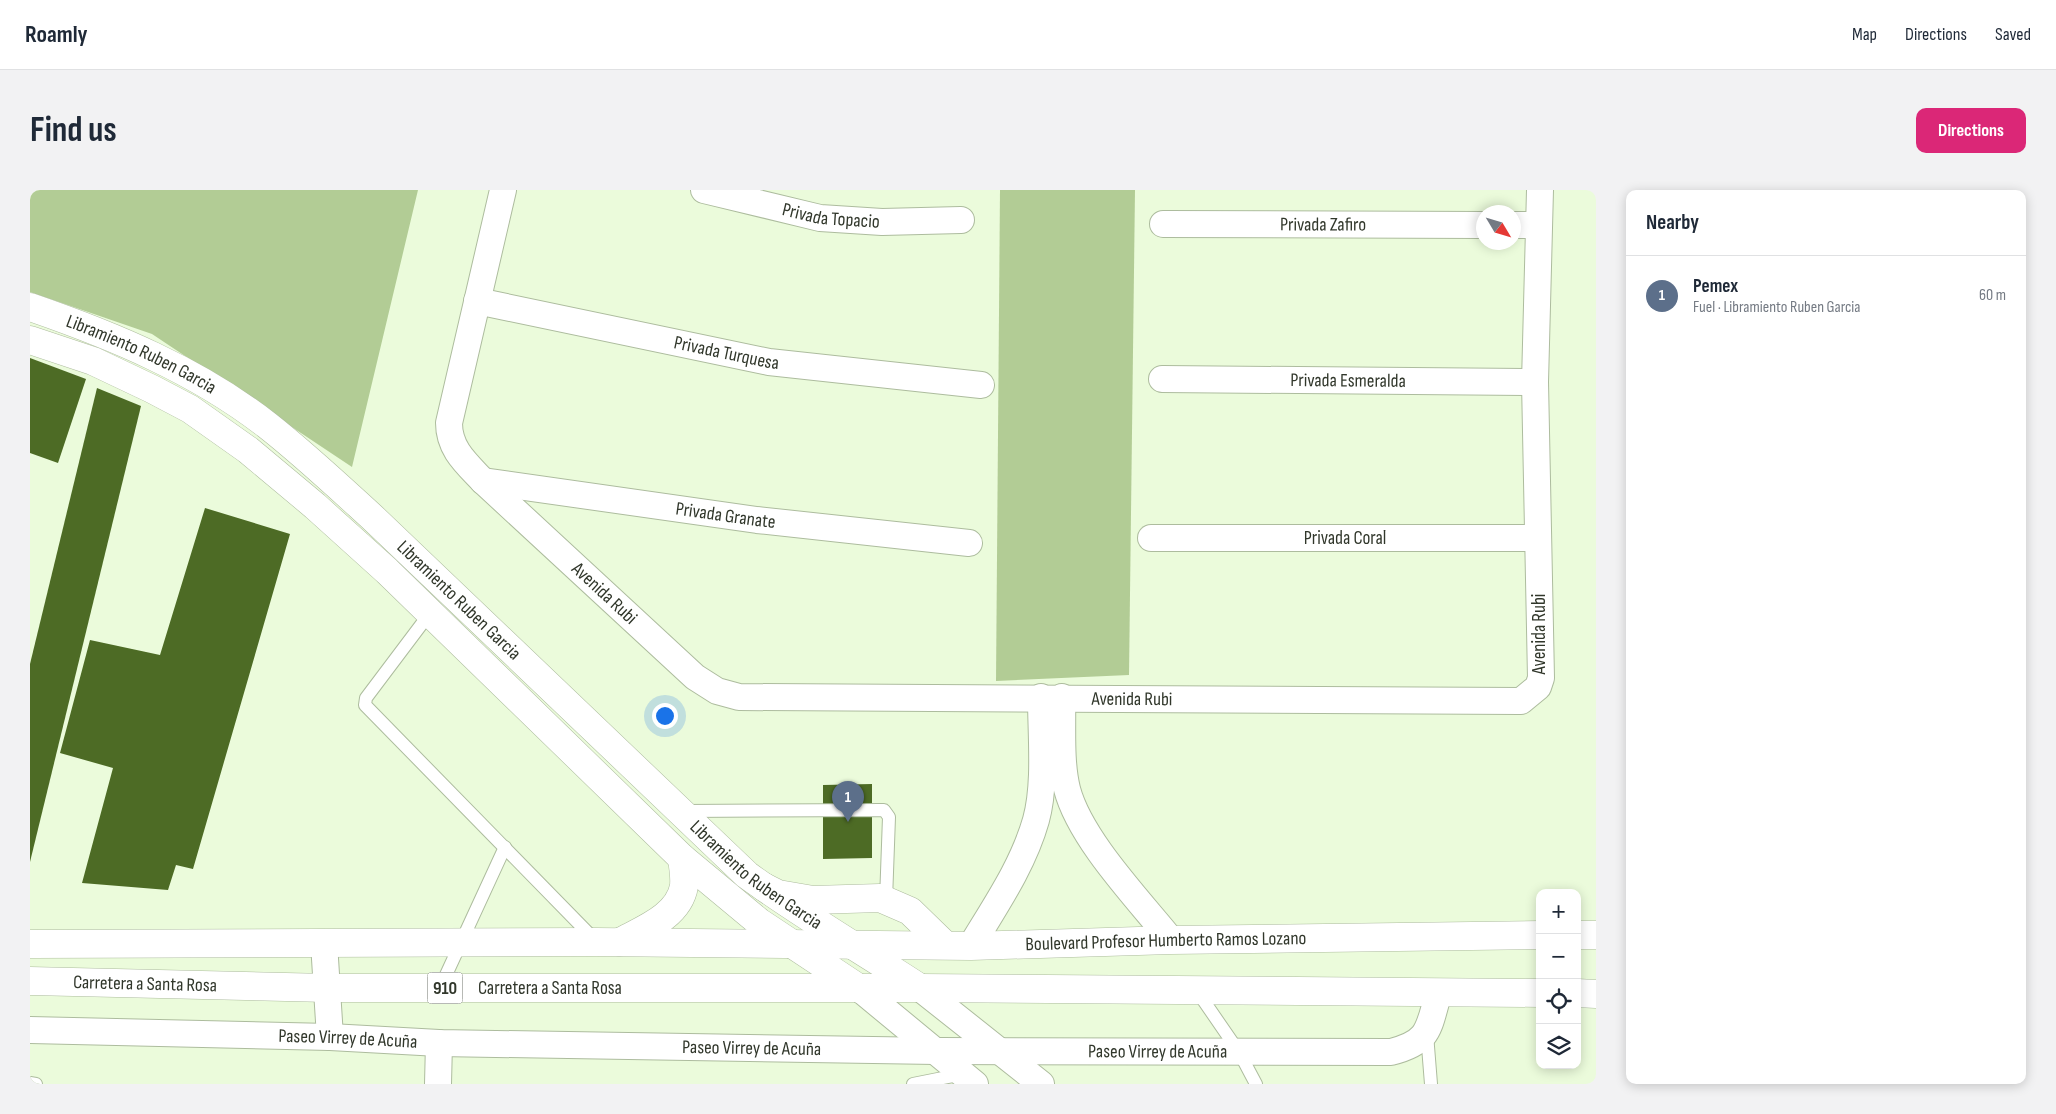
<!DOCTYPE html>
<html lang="en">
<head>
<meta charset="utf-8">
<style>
  :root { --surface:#fff; --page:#f2f2f3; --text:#1f2937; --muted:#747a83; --line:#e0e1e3; --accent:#db2777 }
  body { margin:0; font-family:"Sofia Sans Condensed",sans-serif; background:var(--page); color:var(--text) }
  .controls { position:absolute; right:15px; bottom:15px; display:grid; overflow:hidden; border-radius:10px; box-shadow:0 2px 12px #0003 }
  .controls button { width:45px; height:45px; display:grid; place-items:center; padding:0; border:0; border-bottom:1px solid var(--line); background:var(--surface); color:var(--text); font:25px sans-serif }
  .compass { position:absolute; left:1446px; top:15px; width:45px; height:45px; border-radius:50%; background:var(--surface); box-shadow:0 2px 12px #0003; rotate:128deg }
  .you { position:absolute; left:634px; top:525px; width:18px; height:18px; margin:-12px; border:4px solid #fff; border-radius:50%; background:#1a73e8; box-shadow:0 0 0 8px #1a73e833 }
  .badge { display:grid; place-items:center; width:32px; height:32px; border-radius:50%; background:var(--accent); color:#fff; font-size:16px; font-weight:700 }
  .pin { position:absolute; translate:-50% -41px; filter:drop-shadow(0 1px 2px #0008) }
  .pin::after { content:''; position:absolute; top:26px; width:18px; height:15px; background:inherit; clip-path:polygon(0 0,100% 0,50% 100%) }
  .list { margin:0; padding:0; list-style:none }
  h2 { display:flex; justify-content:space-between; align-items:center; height:65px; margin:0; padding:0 20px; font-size:21px }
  h2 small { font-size:16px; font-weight:400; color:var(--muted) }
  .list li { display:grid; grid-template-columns:32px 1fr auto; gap:15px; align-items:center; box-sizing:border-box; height:80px; padding:0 20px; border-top:1px solid var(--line) }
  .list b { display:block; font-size:19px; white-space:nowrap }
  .list p { margin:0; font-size:16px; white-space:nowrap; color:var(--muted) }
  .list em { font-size:16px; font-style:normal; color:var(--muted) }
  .icon { flex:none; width:28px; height:28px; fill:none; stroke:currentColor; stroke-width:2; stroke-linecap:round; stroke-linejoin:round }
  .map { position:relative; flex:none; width:1566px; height:894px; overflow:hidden; border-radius:10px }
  header { display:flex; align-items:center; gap:30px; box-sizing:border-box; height:70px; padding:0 25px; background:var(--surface); border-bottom:1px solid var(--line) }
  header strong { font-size:24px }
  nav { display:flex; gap:28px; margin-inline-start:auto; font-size:18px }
  .intro { display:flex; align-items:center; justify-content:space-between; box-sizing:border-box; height:120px; padding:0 30px }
  h1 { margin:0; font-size:35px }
  .button { padding:12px 22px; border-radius:10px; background:var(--accent); color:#fff; font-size:18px; font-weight:700 }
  main { display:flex; gap:30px; padding:0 30px }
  aside { flex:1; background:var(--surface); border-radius:10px; box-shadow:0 2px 12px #0003 }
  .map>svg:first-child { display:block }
  .green { fill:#b2cc95 }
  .building { fill:#4d6b25 }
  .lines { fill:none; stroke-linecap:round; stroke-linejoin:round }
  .service-casing { stroke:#adbc9e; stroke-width:14 }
  .minor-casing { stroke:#adbc9e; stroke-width:28 }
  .tertiary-casing { stroke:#adbc9e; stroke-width:29 }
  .primary-casing { stroke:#adbc9e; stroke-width:29 }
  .service { stroke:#fff; stroke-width:12 }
  .minor { stroke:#fff; stroke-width:26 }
  .tertiary { stroke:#fff; stroke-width:28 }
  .primary { stroke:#fff; stroke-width:28 }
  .labels { text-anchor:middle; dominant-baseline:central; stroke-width:5; stroke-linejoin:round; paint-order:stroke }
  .shield { fill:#fff; stroke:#6f736b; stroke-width:1 }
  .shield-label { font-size:18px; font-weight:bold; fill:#31372b }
  .street-label { font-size:19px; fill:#31372b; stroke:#fff }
</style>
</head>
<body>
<header>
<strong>Roamly</strong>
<nav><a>Map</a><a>Directions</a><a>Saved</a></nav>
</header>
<div class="intro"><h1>Find us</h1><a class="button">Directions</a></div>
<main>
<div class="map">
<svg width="1566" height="894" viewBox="0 0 1566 894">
  <rect width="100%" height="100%" fill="#ebfbdb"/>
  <g class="green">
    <polygon points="0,0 388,0 322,277 122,144 0,102"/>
    <polygon points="970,0 1105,0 1099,485 966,491"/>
  </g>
  <g class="building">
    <polygon points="0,168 56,189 28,273 0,263"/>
    <polygon points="67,198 111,216 0,672 0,474"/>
    <polygon points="175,318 260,344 163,679 146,675 138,700 52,693 83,578 30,563 60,450 130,465"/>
    <polygon points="842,594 842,668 793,669 793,595"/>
  </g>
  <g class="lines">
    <g class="service-casing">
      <g id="service">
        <polyline points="400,423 336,508 335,515 565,750"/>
        <polyline points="654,621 854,620 859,627 856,710"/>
        <polyline points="410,798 475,657"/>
        <polyline points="1167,801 1209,862 1226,894"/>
        <polyline points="1397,844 1401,894"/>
        <polyline points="0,893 6,894"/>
        <polyline points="883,894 933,884"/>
      </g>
    </g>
    <g class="minor-casing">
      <g id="minor">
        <path id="s1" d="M473,0L419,233C419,259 436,273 453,291L665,487L687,501L709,507L1491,511L1508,497L1511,488L1505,192L1510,0"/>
        <path id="s2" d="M674,0L790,28L852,32L931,30"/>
        <path id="s3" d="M1133,34L1454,35"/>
        <polyline points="1484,35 1508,35"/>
        <path id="s4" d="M447,111L739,172L951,195"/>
        <path id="s5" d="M1132,189L1505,192"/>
        <path id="s6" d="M453,291L727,330L939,353"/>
        <path id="s7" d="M1121,348H1508"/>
        <path d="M1032,507C1033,537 1030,570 1037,599C1050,649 1108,709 1141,750"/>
        <polyline points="294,753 300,847"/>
        <path d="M941,756C965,716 993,676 1006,630C1016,594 1011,545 1011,507"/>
        <polyline points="890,798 1011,894"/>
        <polyline points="830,799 945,894"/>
        <path id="s8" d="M0,840L300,847L409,853L906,861L1361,862C1401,852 1398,838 1409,802"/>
        <polyline points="408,894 409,853"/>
      </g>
    </g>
    <g class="tertiary-casing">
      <g id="tertiary">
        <path id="s9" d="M0,117C84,146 166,180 237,235C274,264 308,296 343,328L717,685C773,726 832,760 890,798"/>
        <polyline points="0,150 63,171 122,199 160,219 218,260 285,316 357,381 652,668 729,732 830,799"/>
      </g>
    </g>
    <g class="primary-casing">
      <g id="primary">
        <polyline points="734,697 748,704 783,710 850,708 880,721 915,755"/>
        <polyline points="1547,745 1566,745"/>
        <path d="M590,752C614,739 649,726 654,696C655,687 653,677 652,668"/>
        <path id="s10" d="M0,754L566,752L941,756L1141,750L1510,745"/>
        <path id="s11" d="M0,791L298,798H890L1510,803"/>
        <polyline points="1547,803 1566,804"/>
      </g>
    </g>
    <use href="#service" class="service"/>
    <use href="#minor" class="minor"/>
    <use href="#tertiary" class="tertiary"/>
    <use href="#primary" class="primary"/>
  </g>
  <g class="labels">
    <rect class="shield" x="397.5" y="782.5" width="35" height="31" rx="4"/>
    <g class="shield-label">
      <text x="415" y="798">910</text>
    </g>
    <g class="street-label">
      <text stroke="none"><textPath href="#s2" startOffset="130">Privada Topacio</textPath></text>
      <text stroke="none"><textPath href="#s3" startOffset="160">Privada Zafiro</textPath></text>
      <text stroke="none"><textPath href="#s4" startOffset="255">Privada Turquesa</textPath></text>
      <text stroke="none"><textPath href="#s9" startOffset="121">Libramiento Ruben Garcia</textPath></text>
      <text stroke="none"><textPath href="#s5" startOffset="186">Privada Esmeralda</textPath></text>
      <text stroke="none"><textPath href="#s6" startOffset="245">Privada Granate</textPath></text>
      <text stroke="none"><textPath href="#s7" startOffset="194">Privada Coral</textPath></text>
      <text stroke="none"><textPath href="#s1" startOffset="474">Avenida Rubi</textPath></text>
      <text stroke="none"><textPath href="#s9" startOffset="526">Libramiento Ruben Garcia</textPath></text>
      <text transform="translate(1509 444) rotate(-90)">Avenida Rubi</text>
      <text stroke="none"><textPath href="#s1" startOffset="1039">Avenida Rubi</textPath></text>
      <text stroke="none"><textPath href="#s9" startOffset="931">Libramiento Ruben Garcia</textPath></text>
      <text stroke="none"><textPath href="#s10" startOffset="1136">Boulevard Profesor Humberto Ramos Lozano</textPath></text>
      <text stroke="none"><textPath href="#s11" startOffset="115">Carretera a Santa Rosa</textPath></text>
      <text stroke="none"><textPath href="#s11" startOffset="520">Carretera a Santa Rosa</textPath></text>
      <text stroke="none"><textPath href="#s8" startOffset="318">Paseo Virrey de Acuña</textPath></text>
      <text stroke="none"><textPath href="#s8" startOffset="722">Paseo Virrey de Acuña</textPath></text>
      <text stroke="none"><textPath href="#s8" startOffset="1128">Paseo Virrey de Acuña</textPath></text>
    </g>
  </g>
</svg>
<div class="controls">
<button>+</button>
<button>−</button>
<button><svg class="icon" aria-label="locate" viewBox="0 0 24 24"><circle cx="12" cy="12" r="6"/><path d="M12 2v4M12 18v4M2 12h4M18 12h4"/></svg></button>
<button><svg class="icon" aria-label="layers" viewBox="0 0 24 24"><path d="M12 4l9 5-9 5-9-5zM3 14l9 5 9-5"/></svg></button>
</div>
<svg class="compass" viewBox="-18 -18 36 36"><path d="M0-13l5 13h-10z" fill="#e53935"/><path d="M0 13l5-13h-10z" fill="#747a83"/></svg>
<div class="you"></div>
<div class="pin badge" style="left:818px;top:632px;background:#5c6f8a">1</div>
</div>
<aside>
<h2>Nearby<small></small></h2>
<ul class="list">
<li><span class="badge" style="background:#5c6f8a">1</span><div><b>Pemex</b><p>Fuel · Libramiento Ruben Garcia</p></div><em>60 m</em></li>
</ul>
</aside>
</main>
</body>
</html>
